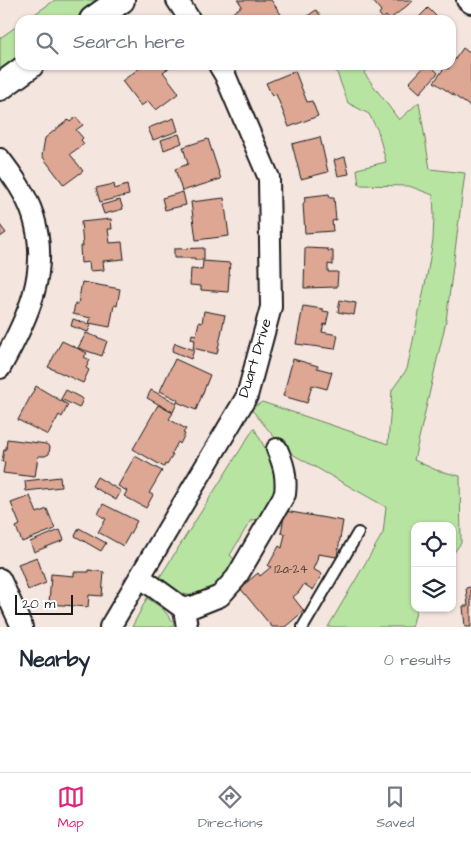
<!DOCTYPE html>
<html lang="en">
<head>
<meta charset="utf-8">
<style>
  :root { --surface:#fff; --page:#f2f2f3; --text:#1f2937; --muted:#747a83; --line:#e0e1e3; --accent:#db2777 }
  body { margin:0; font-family:"Architects Daughter",sans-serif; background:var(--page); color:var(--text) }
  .controls { position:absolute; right:15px; bottom:15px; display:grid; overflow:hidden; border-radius:10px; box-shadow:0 1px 4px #0004 }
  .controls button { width:45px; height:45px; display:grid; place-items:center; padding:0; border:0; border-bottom:1px solid var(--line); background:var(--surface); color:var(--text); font:25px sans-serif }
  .scale { position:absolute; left:15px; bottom:12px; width:58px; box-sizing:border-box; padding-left:5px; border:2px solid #1c1c1c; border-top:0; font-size:14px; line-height:18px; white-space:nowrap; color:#1c1c1c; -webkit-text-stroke:4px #fff; paint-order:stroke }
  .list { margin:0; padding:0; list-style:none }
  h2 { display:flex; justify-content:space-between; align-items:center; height:65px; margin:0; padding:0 20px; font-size:21px }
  h2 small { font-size:16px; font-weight:400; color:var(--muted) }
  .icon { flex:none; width:28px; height:28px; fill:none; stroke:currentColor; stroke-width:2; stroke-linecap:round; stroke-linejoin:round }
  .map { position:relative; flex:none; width:471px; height:627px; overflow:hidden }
  .search { position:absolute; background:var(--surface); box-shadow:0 1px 4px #0004; left:15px; right:15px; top:15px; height:55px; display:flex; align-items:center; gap:12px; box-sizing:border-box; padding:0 18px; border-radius:15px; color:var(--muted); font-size:19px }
  .sheet { height:145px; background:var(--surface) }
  nav { display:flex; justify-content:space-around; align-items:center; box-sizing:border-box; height:70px; border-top:1px solid var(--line); background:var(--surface); font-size:14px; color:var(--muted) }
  nav a { display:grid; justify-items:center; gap:2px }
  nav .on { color:var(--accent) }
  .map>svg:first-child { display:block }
  .green { fill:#b8e4a2; stroke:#6a805f }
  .building { fill:#dda793; stroke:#1c1c1c }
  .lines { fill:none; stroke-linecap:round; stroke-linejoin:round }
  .service-casing { stroke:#1c1c1c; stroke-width:14 }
  .minor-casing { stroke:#1c1c1c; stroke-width:24 }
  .tertiary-casing { stroke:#1c1c1c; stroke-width:30 }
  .service { stroke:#fff; stroke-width:10 }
  .minor { stroke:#fff; stroke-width:20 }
  .tertiary { stroke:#fff; stroke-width:26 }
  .labels { text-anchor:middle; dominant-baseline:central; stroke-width:4; stroke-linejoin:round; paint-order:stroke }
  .number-label { font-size:12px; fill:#4c3f3a }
  .street-label { font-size:15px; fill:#1c1c1c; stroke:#fff }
</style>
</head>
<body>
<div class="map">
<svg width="471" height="627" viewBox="0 0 471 627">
  <rect width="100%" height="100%" fill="#f5e5df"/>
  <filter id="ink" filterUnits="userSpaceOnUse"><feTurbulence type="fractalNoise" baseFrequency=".02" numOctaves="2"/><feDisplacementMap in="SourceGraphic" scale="10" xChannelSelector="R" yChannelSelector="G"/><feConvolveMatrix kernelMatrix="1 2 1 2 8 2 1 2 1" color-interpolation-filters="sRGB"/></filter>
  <g filter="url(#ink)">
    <g class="green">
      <polygon points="55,0 102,0 74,20 26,20"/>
      <polygon points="20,24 20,59 0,73 0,38"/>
      <polygon points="336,65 369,65 364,73 399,120 419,102 430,169 465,173 446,321 414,460 436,470 460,476 461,543 452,555 452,526 415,526 415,608 417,608 412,627 328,627 383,533 386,507 285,450 251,409 262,402 388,444 392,390 407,369 427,275 433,240 434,215 433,195 409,186 359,185 357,169 386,162 378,131 369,114 348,103 336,70"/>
      <polygon points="254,428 276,468 281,486 261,519 251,520 230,555 238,563 216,590 192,596 172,591 158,580"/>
      <polygon points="147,598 162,608 174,623 174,627 132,627"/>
    </g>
    <g class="building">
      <polygon points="238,0 271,0 285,20 230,20 228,16 242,6"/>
      <polygon points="372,0 412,0 413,1 389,20 386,16 383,19 379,14 381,11"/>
      <polygon points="428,8 440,20 416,20"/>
      <polygon points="316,10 324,20 302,20"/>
      <polygon points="463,48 471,54 471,107 434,82 445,67 448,69"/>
      <polygon points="144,65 168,65 170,67 163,72 179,93 156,110 148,101 141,106 122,81"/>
      <polygon points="426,65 430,65 438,73 420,93 409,83"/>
      <polygon points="295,71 307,102 312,101 318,116 289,127 276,94 272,96 266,83"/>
      <polygon points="76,117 83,125 76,130 83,138 81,140 84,144 70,154 83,171 64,185 42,156 45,138 68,120 70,122"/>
      <polygon points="174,118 178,131 153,140 148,128"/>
      <polygon points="179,134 182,143 164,150 161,140"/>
      <polygon points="320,137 328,172 301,179 292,144"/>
      <polygon points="208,139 221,179 182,191 175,169 188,164 183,147"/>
      <polygon points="345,157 349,174 338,176 334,160"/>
      <polygon points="114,184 115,189 127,185 129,195 100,202 96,188"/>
      <polygon points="183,192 186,205 165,210 162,198"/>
      <polygon points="329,194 330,198 334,198 336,220 332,221 333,231 305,233 303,204 305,201 304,197"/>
      <polygon points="224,198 229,236 196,240 191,202"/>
      <polygon points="120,200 123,209 104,214 101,205"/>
      <polygon points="111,219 112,229 108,229 110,243 122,242 124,259 103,261 104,270 90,271 89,262 81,263 80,246 83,246 81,222"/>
      <polygon points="0,225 6,233 0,237"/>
      <polygon points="204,248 204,260 195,260 195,258 174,258 174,249"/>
      <polygon points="305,248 328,249 328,251 333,251 333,265 328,264 328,272 338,272 337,287 304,288"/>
      <polygon points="203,261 230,263 228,292 201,290 201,286 190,285 191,269 202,270"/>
      <polygon points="82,282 120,289 117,306 114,305 110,327 89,323 91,318 73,314 75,304 78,304"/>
      <polygon points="340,300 356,303 354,315 338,312"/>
      <polygon points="303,306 323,309 323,311 329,312 326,325 324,324 322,332 338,335 335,349 296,344"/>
      <polygon points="204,311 225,315 217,354 193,348 195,340 191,339 192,334 196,335 199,322 202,323"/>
      <polygon points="73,319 91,325 88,332 71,326"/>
      <polygon points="86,333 107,341 102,356 78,348"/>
      <polygon points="62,341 87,353 84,357 90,360 86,368 89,370 83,383 48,367"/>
      <polygon points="175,343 194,350 191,359 172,351"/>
      <polygon points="175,359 210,375 196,410 177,402 178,400 160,391"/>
      <polygon points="293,359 318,366 317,368 332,372 327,389 312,385 307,403 283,396"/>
      <polygon points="36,386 68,405 62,417 59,415 48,435 18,420"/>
      <polygon points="66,390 83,399 79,408 61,399"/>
      <polygon points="151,390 177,403 173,412 147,398"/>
      <polygon points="158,405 173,413 169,419 186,429 183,433 185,434 180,444 178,442 171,455 173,455 167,465 165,464 164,467 133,449"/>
      <polygon points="7,439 46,444 50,447 49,454 45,456 38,456 35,477 3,473 5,462 2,462 4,449 6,449"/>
      <polygon points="135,456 162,471 149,493 153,495 146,508 124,496 127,491 118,486"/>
      <polygon points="60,477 61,487 26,491 25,481"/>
      <polygon points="97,477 121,491 116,500 92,486"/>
      <polygon points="30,496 37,513 47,509 55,529 22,542 16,527 20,525 11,503"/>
      <polygon points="103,504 137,521 123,546 98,532 106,519 98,514"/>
      <polygon points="285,511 343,521 337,557 318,554 317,560 313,569 322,574 313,590 304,584 299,592 293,597 304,611 285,627 272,627 240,588 258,573 260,576 271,567 268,566 279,546 282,548 285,534 281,533"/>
      <polygon points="79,528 106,543 101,551 75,536"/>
      <polygon points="60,530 64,540 34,552 30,542"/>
      <polygon points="37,557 46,583 28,590 18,564"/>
      <polygon points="89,570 104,572 102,596 89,595 88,607 49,604 51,574 74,576 74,572 89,572"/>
      <polygon points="471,587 471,627 465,627 463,606 468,606 466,588"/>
    </g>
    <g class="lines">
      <g class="service-casing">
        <polyline id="service" points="303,627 358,533"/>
      </g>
      <g class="minor-casing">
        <g id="minor">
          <polyline points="177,0 190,20"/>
          <polyline points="467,0 471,3"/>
          <path d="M0,159C13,176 26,194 33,215C51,271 27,320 0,368"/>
          <polyline points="140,577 184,609"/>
          <polyline points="0,579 22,627"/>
          <polyline points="110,627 247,396 271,307 269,178 225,75 219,65"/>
          <path d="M187,627L184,609L195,606L220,596L236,578L285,494C287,477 284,465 277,449"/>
        </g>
      </g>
      <g class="tertiary-casing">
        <g id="tertiary">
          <polyline points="93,20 121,0"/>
          <polyline points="0,87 30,65"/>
        </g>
      </g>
      <use href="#service" class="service"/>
      <use href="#minor" class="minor"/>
      <use href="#tertiary" class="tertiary"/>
    </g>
  </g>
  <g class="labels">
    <g class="number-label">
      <text x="291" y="569">12a-24</text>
    </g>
    <g class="street-label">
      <text transform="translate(255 358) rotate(-73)">Duart Drive</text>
    </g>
  </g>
</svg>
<div class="controls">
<button><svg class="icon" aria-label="locate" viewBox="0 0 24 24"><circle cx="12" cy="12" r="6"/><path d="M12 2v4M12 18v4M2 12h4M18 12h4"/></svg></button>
<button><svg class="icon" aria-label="layers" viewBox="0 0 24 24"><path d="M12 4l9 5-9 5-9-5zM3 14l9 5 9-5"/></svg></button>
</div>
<div class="scale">20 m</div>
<div class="search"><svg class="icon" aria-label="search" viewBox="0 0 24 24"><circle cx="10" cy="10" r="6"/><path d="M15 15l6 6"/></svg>Search here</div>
</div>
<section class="sheet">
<h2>Nearby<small>0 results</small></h2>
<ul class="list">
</ul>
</section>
<nav>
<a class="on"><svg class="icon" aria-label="map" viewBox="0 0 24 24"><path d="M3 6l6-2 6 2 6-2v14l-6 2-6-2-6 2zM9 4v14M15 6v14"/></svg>Map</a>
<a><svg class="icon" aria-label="directions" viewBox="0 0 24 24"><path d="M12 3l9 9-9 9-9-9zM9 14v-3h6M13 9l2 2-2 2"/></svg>Directions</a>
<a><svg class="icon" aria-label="saved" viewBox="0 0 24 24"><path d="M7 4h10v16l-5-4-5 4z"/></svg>Saved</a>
</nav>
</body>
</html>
